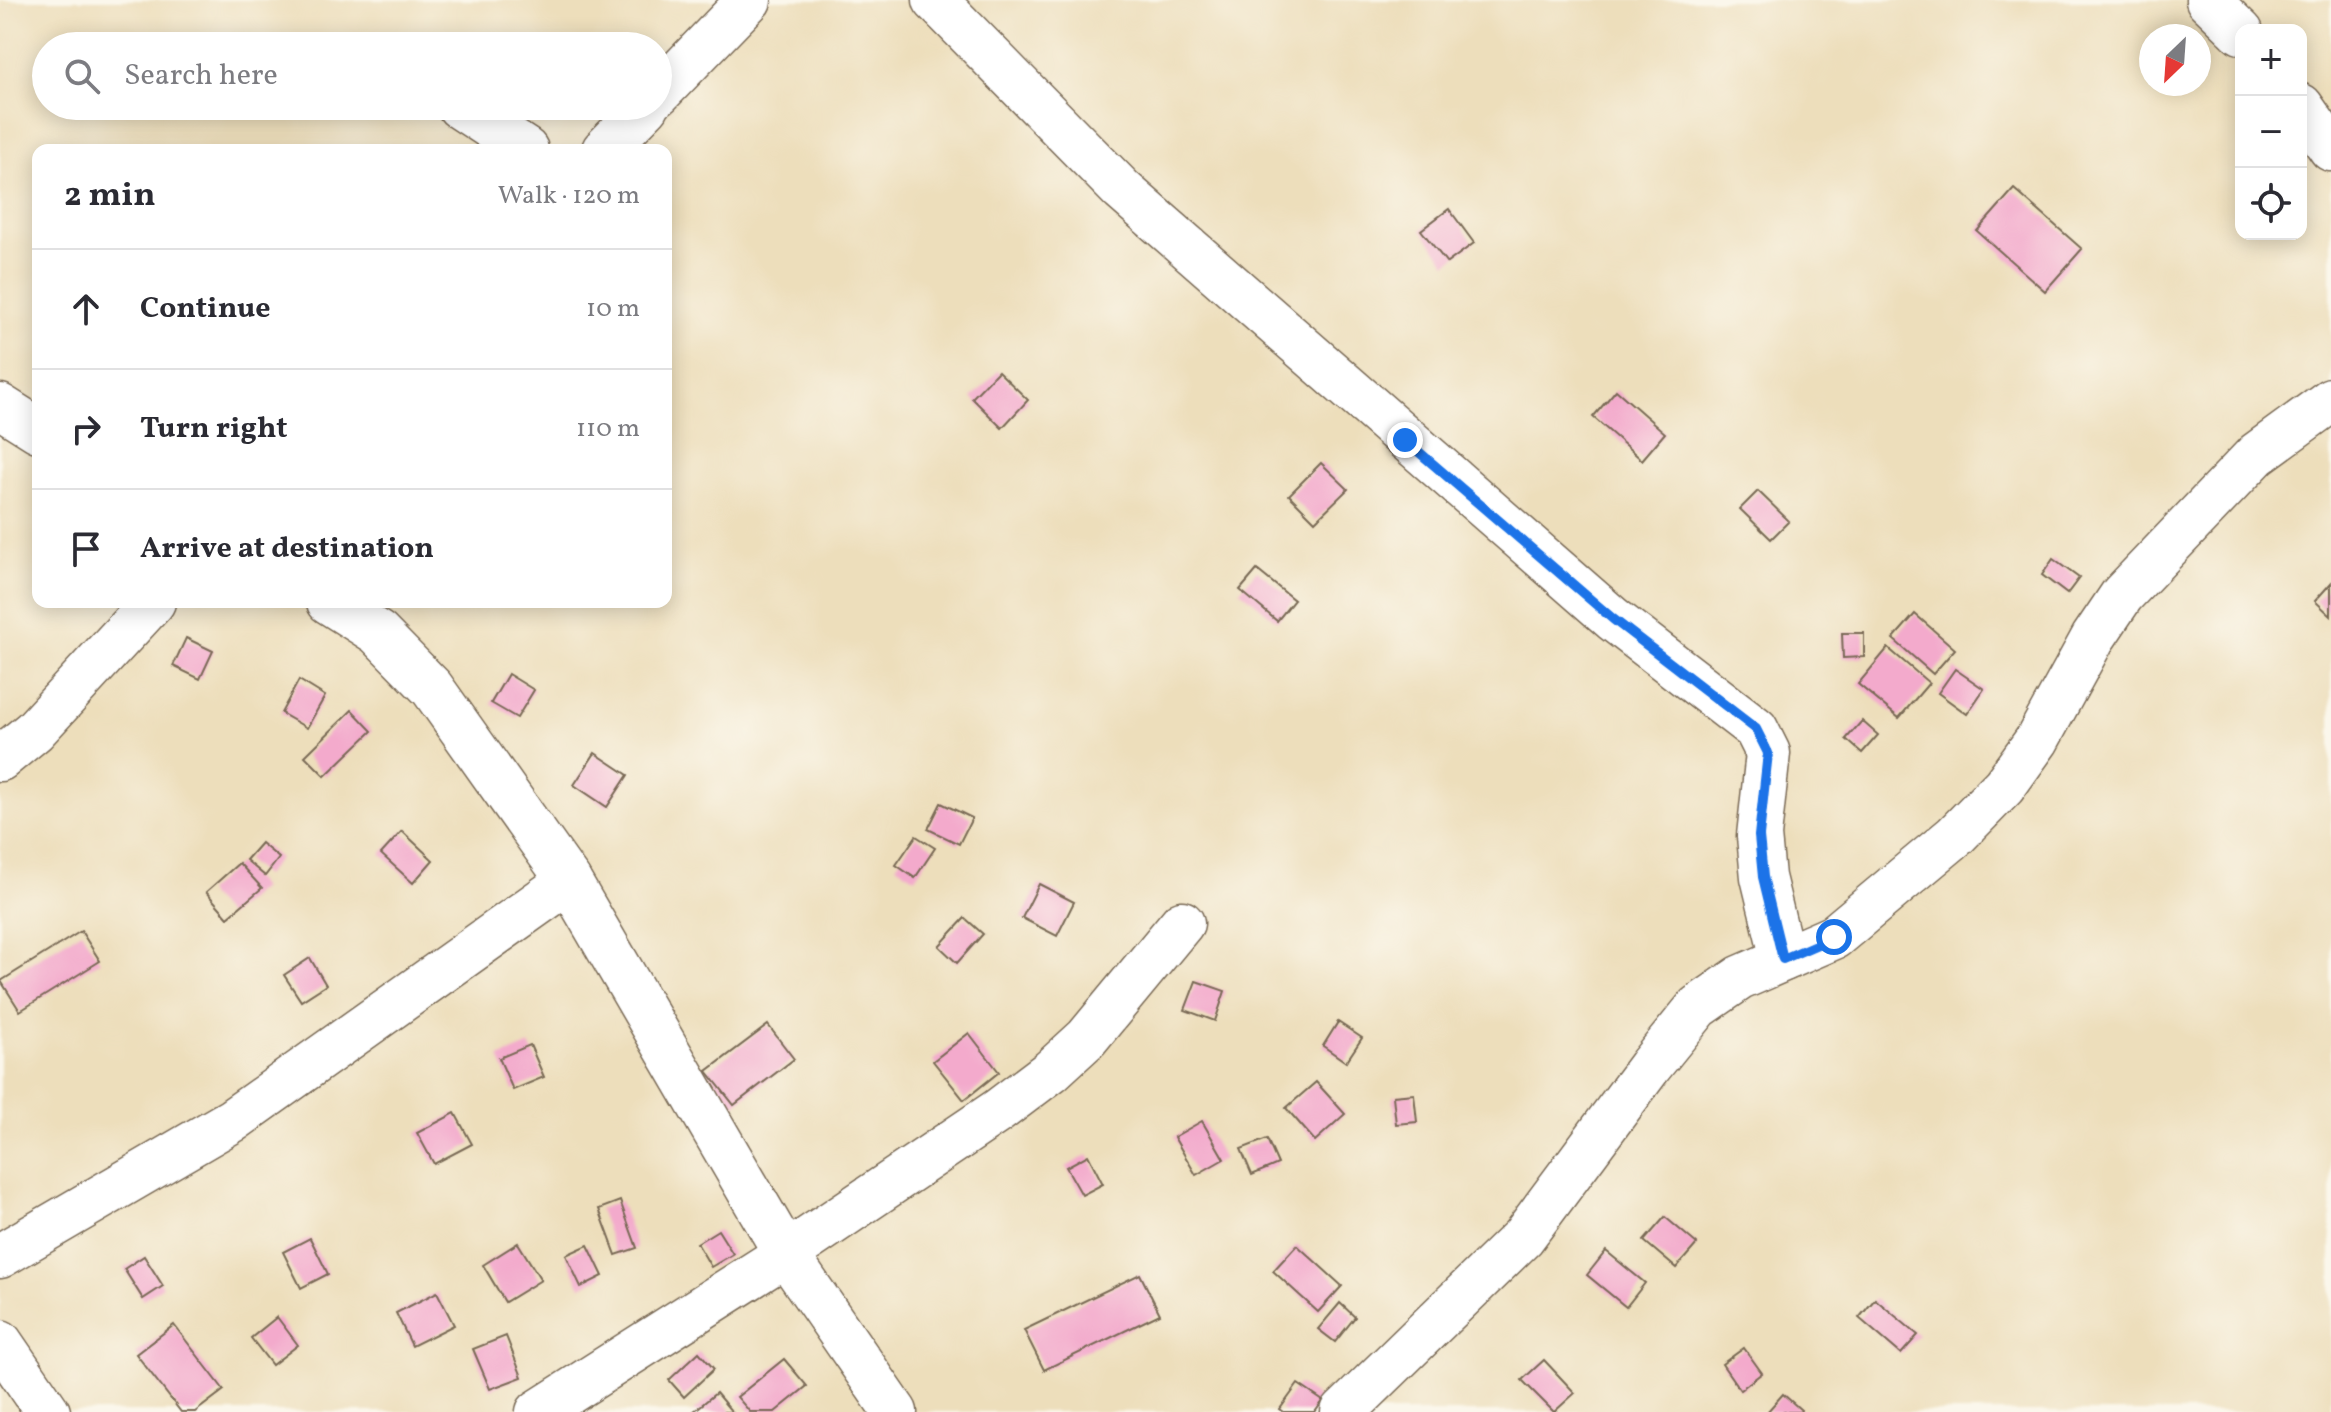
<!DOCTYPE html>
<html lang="en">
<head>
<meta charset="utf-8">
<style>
  :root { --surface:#fff; --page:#f2f2f3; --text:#2b2b33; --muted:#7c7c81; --line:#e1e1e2 }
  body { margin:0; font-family:Vollkorn,serif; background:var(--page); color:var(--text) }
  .controls { position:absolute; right:24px; top:24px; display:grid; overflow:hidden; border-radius:16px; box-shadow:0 4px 20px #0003 }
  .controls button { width:72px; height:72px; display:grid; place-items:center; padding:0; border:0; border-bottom:2px solid var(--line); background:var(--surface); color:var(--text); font:40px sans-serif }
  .compass { position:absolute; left:2139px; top:24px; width:72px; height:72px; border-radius:50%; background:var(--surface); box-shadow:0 4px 20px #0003; rotate:205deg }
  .stop { position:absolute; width:24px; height:24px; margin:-18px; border:6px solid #1a73e8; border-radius:50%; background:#fff }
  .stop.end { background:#1a73e8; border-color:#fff; box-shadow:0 2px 8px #0008 }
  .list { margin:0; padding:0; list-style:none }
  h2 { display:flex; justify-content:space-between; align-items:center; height:104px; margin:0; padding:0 32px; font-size:34px }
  h2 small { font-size:26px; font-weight:400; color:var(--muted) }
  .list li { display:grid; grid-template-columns:52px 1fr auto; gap:24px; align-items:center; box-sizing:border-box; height:120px; padding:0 32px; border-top:2px solid var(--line) }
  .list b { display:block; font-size:30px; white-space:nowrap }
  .list em { font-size:26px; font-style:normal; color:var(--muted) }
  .icon { flex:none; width:44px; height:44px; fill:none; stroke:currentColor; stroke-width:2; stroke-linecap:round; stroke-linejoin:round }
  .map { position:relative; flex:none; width:2331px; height:1412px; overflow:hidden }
  .search { position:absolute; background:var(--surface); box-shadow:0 4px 20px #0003; left:32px; top:32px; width:640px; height:88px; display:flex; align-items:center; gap:20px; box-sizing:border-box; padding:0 28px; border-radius:44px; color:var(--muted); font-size:30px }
  .panel { position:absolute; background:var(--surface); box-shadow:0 4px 20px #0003; left:32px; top:144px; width:640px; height:464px; border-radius:16px }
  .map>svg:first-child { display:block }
  .building { fill:#f3aacc }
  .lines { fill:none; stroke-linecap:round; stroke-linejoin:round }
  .street-casing { stroke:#796955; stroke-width:47 }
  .street { stroke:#fff; stroke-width:44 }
  .route { stroke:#1a73e8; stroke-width:10 }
</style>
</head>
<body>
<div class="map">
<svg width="2331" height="1412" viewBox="0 0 2331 1412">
  <rect width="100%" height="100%" fill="#fbf7ec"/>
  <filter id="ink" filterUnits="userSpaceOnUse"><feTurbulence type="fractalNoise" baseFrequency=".0125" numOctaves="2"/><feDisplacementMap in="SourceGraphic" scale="16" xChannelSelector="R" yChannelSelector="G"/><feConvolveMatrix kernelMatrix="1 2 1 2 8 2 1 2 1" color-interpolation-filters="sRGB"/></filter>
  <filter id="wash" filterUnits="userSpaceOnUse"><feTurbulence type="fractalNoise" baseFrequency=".006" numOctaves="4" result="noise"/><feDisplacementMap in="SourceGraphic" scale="32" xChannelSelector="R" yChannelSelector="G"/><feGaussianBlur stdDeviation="1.8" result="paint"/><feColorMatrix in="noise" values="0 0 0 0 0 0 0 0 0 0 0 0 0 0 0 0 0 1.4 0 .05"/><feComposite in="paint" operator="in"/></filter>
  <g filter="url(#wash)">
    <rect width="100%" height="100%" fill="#eddebb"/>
    <g id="blocks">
      <g class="building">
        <polygon points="2014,189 2082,249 2045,291 1977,231"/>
        <polygon points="1449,209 1474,243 1447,263 1421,230"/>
        <polygon points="998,371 1028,400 1002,428 972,398"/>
        <polygon points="1616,390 1665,433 1642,460 1593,417"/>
        <polygon points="1321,463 1348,489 1315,521 1289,495"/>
        <polygon points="1758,491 1789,521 1771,539 1740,509"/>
        <polygon points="2053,559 2079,578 2067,594 2042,575"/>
        <polygon points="1257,570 1294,600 1277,621 1240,590"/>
        <polygon points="2331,583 2331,616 2315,601"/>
        <polygon points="1915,614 1955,649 1933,674 1893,639"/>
        <polygon points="1842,633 1864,633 1864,657 1843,658"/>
        <polygon points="186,638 213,651 200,679 173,666"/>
        <polygon points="1888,648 1929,683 1899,718 1858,684"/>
        <polygon points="1955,669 1984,689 1967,714 1938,693"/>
        <polygon points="508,674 534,690 517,718 491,703"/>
        <polygon points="299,680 325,696 307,728 281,713"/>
        <polygon points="352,710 372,731 325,776 305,756"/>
        <polygon points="1862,721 1878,735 1862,753 1846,739"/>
        <polygon points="595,753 628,775 607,807 574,785"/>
        <polygon points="941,803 972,818 959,844 928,829"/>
        <polygon points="402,831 433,860 413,883 381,854"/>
        <polygon points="916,836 935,848 915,878 896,865"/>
        <polygon points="261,843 279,858 265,876 246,860"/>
        <polygon points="239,863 262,888 228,917 206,892"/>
        <polygon points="1039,884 1074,902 1057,936 1022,918"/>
        <polygon points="965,918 983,934 957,963 939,946"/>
        <polygon points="81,931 100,961 20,1011 1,981"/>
        <polygon points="310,958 326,985 301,1001 284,975"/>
        <polygon points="1196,981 1225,991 1215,1021 1185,1010"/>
        <polygon points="1338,1022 1362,1038 1346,1062 1323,1046"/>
        <polygon points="768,1025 794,1059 734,1105 707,1071"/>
        <polygon points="969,1033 999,1072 964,1100 933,1061"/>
        <polygon points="530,1045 544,1077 513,1090 499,1058"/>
        <polygon points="1316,1082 1345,1114 1315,1141 1286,1108"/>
        <polygon points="1414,1094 1417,1122 1396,1124 1393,1096"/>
        <polygon points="455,1113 472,1144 434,1164 417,1133"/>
        <polygon points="1202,1121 1224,1159 1196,1175 1174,1137"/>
        <polygon points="1267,1139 1278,1164 1252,1175 1241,1149"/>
        <polygon points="1088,1155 1103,1184 1082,1195 1066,1167"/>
        <polygon points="620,1201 637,1248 616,1255 599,1209"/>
        <polygon points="1665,1217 1697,1244 1676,1268 1644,1241"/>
        <polygon points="718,1230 733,1254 711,1267 697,1243"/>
        <polygon points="310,1238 328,1274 301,1288 283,1252"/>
        <polygon points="518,1243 541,1280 505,1302 483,1265"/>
        <polygon points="588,1245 603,1276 581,1287 566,1255"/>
        <polygon points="1297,1245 1342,1286 1318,1312 1273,1271"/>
        <polygon points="1606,1251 1645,1283 1626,1307 1587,1275"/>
        <polygon points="144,1256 163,1286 143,1299 124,1269"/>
        <polygon points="1140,1274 1160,1314 1044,1370 1024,1330"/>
        <polygon points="437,1292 454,1325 412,1346 396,1313"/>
        <polygon points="1875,1299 1918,1335 1901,1354 1859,1318"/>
        <polygon points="1340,1303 1355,1317 1335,1342 1318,1329"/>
        <polygon points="277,1317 298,1345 272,1365 251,1338"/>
        <polygon points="174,1325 224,1390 195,1412 181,1412 136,1354"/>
        <polygon points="506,1336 522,1377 490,1389 473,1349"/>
        <polygon points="1744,1348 1762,1373 1740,1390 1722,1364"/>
        <polygon points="699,1352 714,1369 684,1397 669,1380"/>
        <polygon points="784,1359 807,1386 775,1412 750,1412 737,1397"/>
        <polygon points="1544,1360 1575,1393 1554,1412 1522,1380"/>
        <polygon points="1298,1384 1323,1401 1315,1412 1284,1412 1280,1409"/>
        <polygon points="716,1393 732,1412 693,1412"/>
        <polygon points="1783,1394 1801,1410 1800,1412 1767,1412"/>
      </g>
    </g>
  </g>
  <g filter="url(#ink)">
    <use href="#blocks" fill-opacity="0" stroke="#796955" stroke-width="2"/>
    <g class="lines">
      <g class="street-casing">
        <g id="street">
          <polyline points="935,0 1122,190 1613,619 1756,729 1768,753 1759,836 1763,877 1783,959"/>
          <polyline points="2208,0 2241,32"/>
          <polyline points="658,94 749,0"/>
          <polyline points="459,106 526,150"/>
          <polyline points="2301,106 2331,149"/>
          <polyline points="604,150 647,106"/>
          <polyline points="0,406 38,430"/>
          <polyline points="329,602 378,633 432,688 569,881 786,1254 895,1412"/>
          <polyline points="0,759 34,731 153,602"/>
          <polyline points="0,1256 233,1120 569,881"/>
          <polyline points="0,1342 48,1412"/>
          <polyline points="538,1412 786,1254 998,1111 1051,1071 1087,1038 1182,923"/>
          <polyline points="1343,1412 1523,1237 1650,1066 1698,1007 1740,978 1834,937 1955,836 2004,786 2037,740 2093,638 2122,595 2257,454 2331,400"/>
        </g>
      </g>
      <use href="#street" class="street"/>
    </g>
  </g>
  <g class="lines" filter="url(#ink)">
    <polyline class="route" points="1405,440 1613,619 1756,729 1768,753 1759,836 1763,877 1783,959 1834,937"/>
  </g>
</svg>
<div class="controls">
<button>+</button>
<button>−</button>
<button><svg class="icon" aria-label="locate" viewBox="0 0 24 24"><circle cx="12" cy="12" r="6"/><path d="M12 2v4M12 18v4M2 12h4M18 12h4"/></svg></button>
</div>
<svg class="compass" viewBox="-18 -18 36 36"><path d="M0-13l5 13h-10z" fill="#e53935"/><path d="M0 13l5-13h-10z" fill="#7c7c81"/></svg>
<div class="stop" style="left:1834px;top:937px"></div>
<div class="stop end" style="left:1405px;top:440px"></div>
<div class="search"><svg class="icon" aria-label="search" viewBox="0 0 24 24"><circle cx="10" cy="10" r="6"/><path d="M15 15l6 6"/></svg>Search here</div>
<section class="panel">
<h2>2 min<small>Walk · 120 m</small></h2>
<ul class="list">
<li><svg class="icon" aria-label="ahead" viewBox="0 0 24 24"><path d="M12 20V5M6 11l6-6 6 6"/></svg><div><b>Continue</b></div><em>10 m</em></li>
<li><svg class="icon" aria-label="right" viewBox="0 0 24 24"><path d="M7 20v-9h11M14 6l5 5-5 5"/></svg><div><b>Turn right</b></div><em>110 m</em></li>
<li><svg class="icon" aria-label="arrive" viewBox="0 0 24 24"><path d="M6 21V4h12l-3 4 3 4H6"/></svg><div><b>Arrive at destination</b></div></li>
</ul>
</section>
</div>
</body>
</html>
